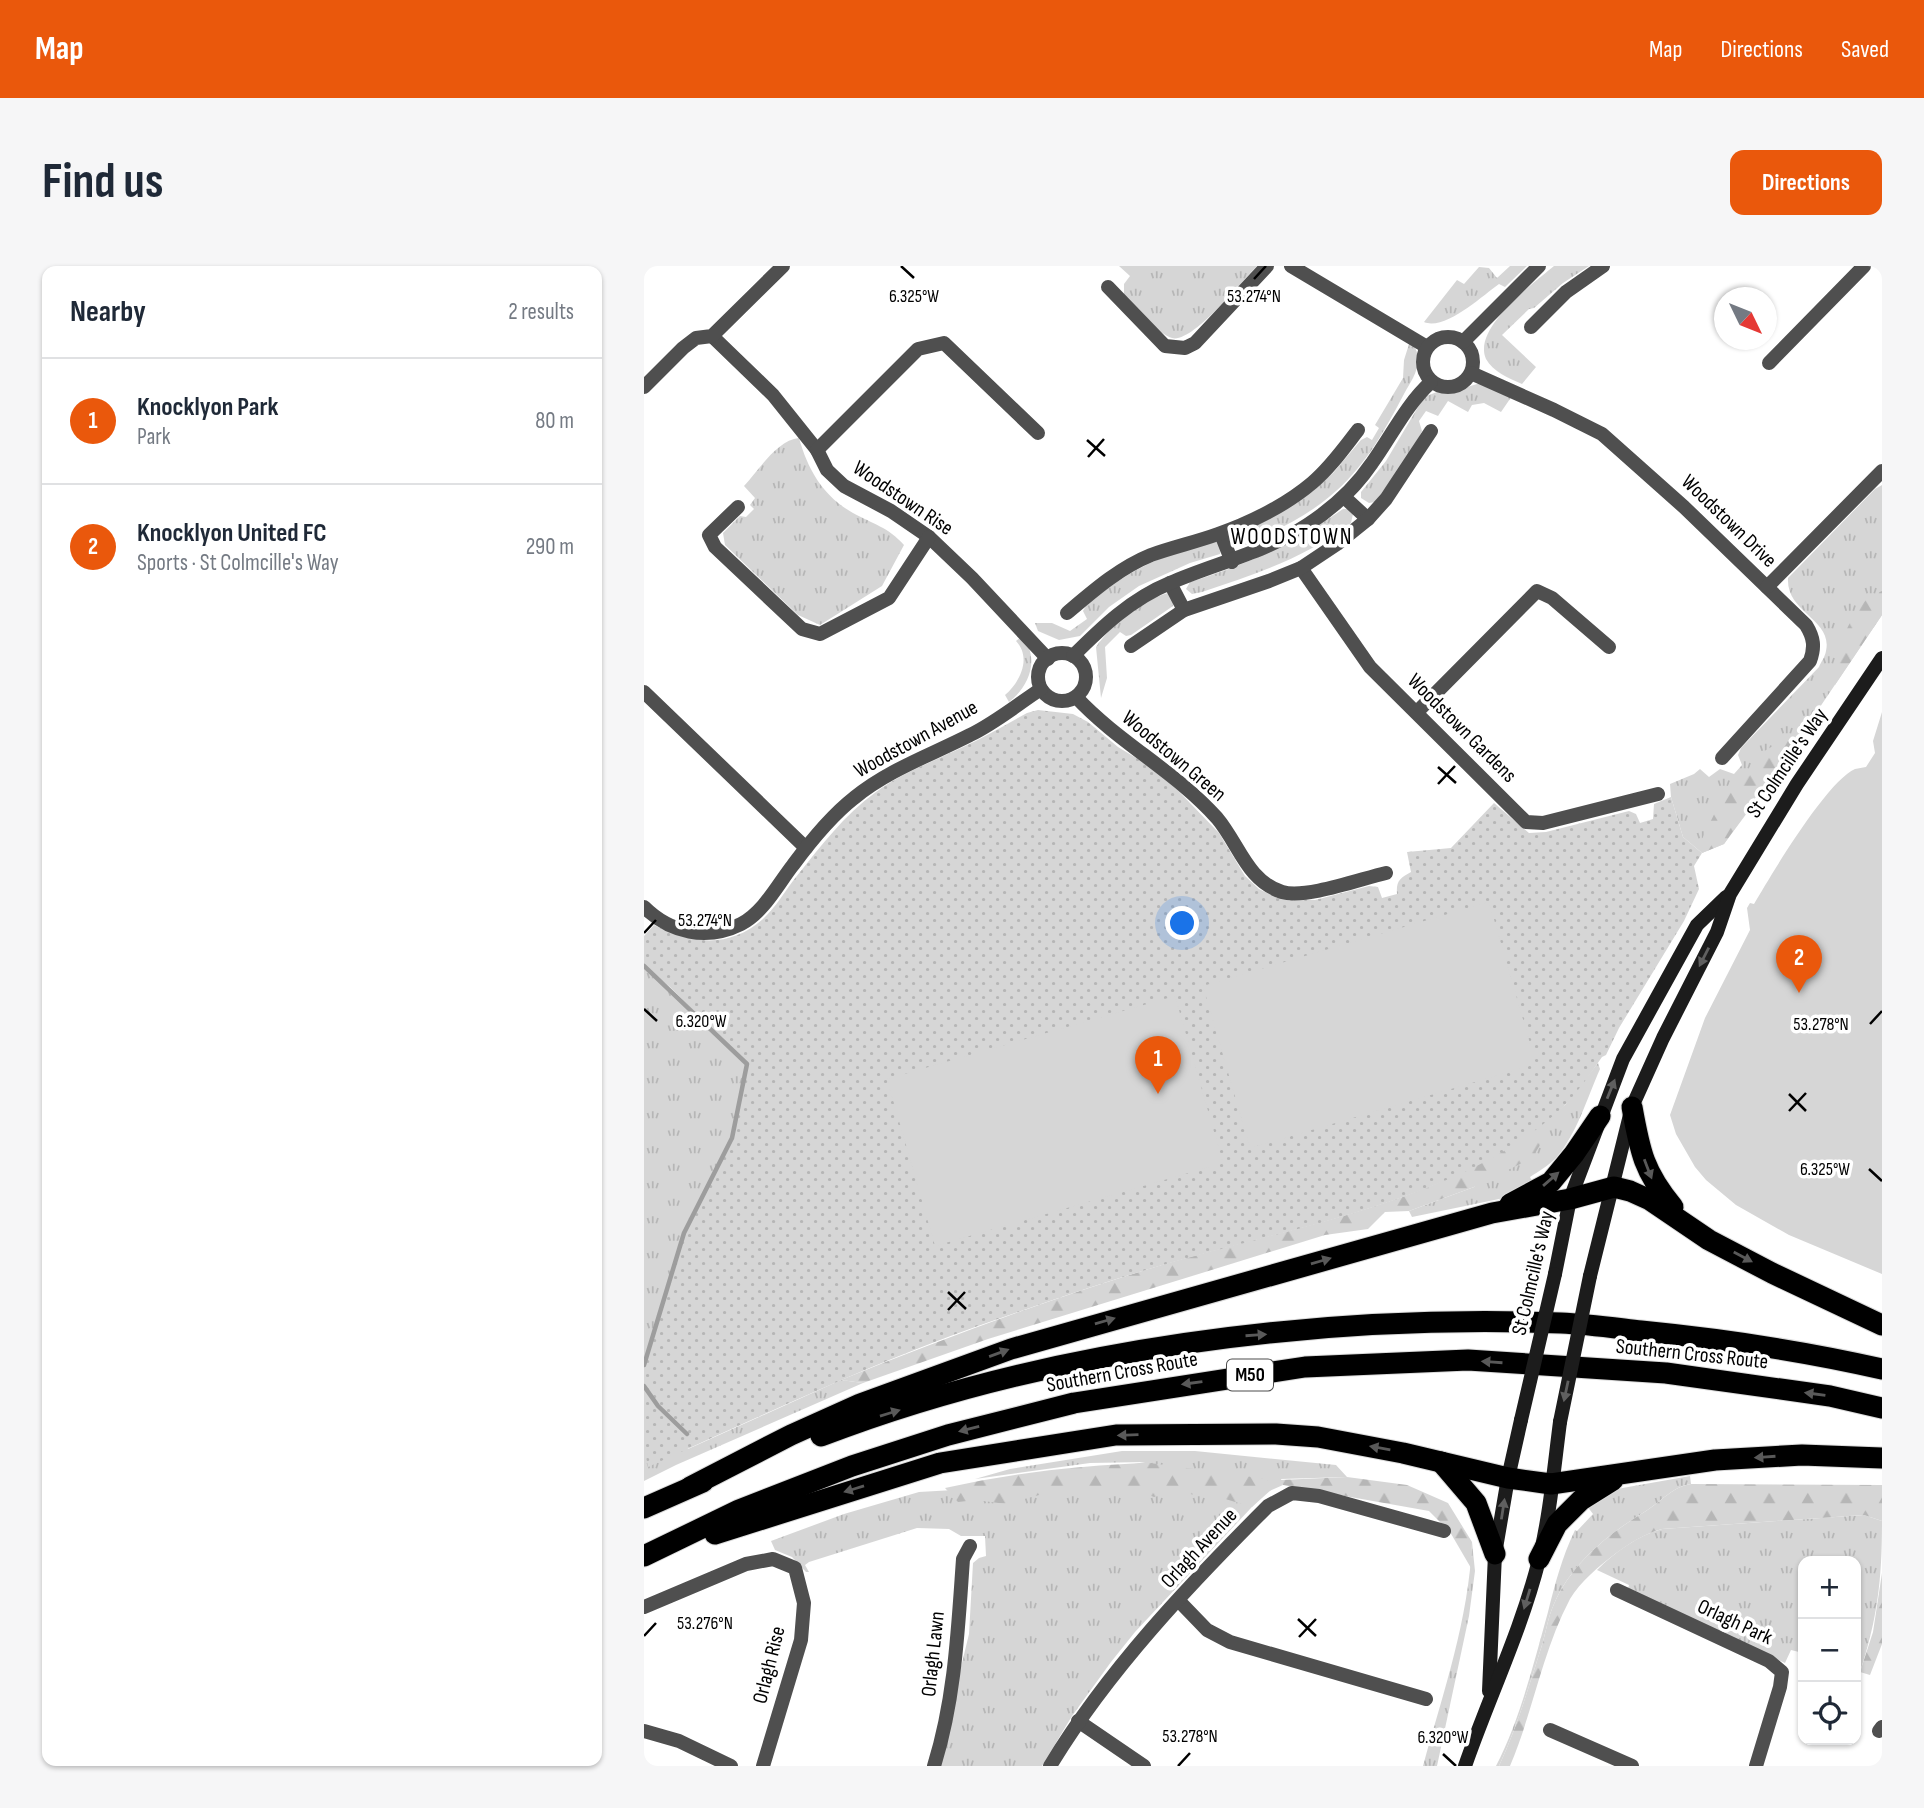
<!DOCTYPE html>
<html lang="en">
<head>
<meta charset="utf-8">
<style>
  :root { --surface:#fff; --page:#f6f6f7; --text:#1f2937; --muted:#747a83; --line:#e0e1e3; --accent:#ea580c }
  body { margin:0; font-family:"Sofia Sans Condensed",sans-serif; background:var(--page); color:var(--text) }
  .controls { position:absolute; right:21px; bottom:21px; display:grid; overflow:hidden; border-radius:14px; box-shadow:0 2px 5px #0004 }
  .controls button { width:63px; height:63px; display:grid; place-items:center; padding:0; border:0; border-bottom:2px solid var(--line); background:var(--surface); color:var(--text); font:35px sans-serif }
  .compass { position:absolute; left:1070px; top:21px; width:63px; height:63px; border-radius:50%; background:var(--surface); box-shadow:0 2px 5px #0004; rotate:133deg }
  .you { position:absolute; left:539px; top:658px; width:24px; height:24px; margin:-18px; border:5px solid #fff; border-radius:50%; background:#1a73e8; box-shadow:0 0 0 10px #1a73e833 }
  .badge { display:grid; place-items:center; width:46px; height:46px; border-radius:50%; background:var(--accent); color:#fff; font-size:23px; font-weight:700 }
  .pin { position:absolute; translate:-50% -58px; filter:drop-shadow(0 2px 4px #0008) }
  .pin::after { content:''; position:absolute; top:37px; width:24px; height:21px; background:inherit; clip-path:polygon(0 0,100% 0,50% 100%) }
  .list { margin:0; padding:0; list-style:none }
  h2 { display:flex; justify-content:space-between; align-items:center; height:91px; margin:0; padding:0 28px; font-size:30px }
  h2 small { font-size:23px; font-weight:400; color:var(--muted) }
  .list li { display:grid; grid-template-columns:46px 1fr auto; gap:21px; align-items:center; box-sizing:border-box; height:126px; padding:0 28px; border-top:2px solid var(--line) }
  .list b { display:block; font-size:26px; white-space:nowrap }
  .list p { margin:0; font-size:23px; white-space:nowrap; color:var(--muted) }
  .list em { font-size:23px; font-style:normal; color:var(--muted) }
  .icon { flex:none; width:38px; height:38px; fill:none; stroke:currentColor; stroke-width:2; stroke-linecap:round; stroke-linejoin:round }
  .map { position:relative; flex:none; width:1238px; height:1500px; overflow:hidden; border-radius:14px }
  header { display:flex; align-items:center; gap:42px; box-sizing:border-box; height:98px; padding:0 35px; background:var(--accent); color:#fff }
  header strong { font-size:33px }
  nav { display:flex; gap:38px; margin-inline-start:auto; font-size:24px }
  .intro { display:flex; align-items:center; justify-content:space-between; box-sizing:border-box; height:168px; padding:0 42px }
  h1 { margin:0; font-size:49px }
  .button { padding:18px 32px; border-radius:14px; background:var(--accent); color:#fff; font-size:24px; font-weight:700 }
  main { display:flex; gap:42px; padding:0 42px }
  aside { flex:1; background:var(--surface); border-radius:14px; box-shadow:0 2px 5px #0004 }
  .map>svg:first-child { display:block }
  .grass { fill:url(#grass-tufts) }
  .forest { fill:url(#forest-firs) }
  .park { fill:url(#park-dots) }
  .pitch { fill:#d6d6d6 }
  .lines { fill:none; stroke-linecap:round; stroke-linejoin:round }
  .stream { stroke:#9d9d9d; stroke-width:4.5 }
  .highway-casing { stroke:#dbdbdb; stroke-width:23 }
  .street { stroke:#4f4f4f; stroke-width:14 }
  .secondary { stroke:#1c1c1c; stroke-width:14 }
  .highway { stroke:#000; stroke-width:21 }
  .secondary-bridge { stroke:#1c1c1c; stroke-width:14 }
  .oneway { fill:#606060 }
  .oneway2 { fill:#595959 }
  .ticks { fill:none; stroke:#000; stroke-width:2.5 }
  .labels { text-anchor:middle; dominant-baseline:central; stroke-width:7; stroke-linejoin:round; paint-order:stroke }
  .shield { fill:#fff; stroke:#4c4c4c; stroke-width:2 }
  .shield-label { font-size:19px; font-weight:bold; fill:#000 }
  .street-label { font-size:21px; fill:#000; stroke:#fff }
  .neighbourhood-label { font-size:23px; letter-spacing:2px; fill:#000; stroke:#fff }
  .ticks-label { font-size:18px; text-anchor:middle; fill:#000; stroke:#fff; stroke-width:7; stroke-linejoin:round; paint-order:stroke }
</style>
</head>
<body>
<header>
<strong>Map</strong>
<nav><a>Map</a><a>Directions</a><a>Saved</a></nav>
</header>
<div class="intro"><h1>Find us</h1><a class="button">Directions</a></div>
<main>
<aside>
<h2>Nearby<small>2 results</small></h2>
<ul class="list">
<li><span class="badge">1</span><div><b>Knocklyon Park</b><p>Park</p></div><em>80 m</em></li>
<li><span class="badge">2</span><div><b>Knocklyon United FC</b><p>Sports · St Colmcille's Way</p></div><em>290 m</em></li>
</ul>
</aside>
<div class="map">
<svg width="1238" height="1500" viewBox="0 0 1238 1500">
  <defs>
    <pattern id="grass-tufts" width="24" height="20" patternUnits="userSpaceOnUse" patternTransform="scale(1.75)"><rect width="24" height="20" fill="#d6d6d6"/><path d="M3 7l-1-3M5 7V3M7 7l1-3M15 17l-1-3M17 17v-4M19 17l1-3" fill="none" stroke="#b6b6b6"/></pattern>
    <pattern id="forest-firs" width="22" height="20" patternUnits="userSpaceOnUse" patternTransform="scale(1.75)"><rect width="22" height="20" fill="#d6d6d6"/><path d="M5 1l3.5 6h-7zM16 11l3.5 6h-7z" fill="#b6b6b6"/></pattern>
    <pattern id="park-dots" width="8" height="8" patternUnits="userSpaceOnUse" patternTransform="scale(1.75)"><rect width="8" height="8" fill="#d6d6d6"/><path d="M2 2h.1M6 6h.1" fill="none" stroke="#b6b6b6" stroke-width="1.8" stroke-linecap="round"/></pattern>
  </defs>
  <rect width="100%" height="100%" fill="#fff"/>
  <g class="grass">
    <path d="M475,0H613C598,15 548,78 528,72C514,68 491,40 480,29V18L486,10Z"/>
    <path d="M866,0H883L861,21L855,18C838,30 801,65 780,56L813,14L820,18L835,1L845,2L853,12Z"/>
    <path d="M910,0H945L919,17L890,42L885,43L858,69L892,101L878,118C865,112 849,106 842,93C828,62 890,17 910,0Z"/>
    <path d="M766,75C771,80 774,86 774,94C774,106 766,117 760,128C740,166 719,204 685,231C660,252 631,265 602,279L593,277L592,268L669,225L689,207L717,174L723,171L728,174L735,162L731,159L759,112L760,94Z"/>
    <polygon points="833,118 840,118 868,130 857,146 840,137 828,139 824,146 804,135 794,150 782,145 775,155 778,165 768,186 731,236 725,237 717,232 717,226 742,195 780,131 793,126 807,126"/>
    <path d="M155,172C164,204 179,230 209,247C229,258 244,261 260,279L238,320L176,359L154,349L81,279L79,267L96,250L102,251L110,243L106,239L111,232L100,220C115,204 133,174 155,172Z"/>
    <path d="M1238,219V349L1120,524L1080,578L1058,587L1039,571L1027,531L1026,518L1050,508L1056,503L1065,511L1076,503L1090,508L1098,499L1094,489L1097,482L1175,401C1177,396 1181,391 1182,385C1189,353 1142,347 1144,312L1231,223Z"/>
    <path d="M699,243H705L709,248L707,257C659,293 614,307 558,326L548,328L542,323L546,316C606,297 647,279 699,243Z"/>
    <path d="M569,274L574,276L577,284L576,288L546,297L495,320L465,341L436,370L415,374L394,365L391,357H408L426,365L443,353L439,345C443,337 451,332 459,326C496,298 525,288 569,274Z"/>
    <path d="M524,327L530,336L529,340L487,369L482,370L476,366L461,381L463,412L457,432L452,381C467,359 498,334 524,327Z"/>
    <path d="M378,370C396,392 386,420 365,436L361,429C376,416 388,392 372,375Z"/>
    <polygon points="0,700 103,798 88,872 40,967 0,1099"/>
    <path d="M954,797L956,803C943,832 933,868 912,892C904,900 895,905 886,911L890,919L860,932L768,951L765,945L830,921L921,839Z"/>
    <polygon points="197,1114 219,1117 32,1199 0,1215 0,1161 44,1183"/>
    <polygon points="478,1185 551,1185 692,1199 703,1211 637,1213 639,1219 621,1227 491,1366 467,1396 428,1450 398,1500 293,1500 325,1368 329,1297 335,1292 342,1290 341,1270 317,1270 305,1263 273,1262 165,1296 161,1299 165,1306 162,1306 148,1291 131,1284 127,1275 200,1248 275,1226 362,1221 501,1196 446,1197 331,1213 366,1203"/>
    <path d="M1046,1210L1047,1218C1028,1221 1018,1235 1002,1245C965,1267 927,1298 910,1338C904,1351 902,1366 898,1379C885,1420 873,1461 855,1500H852C876,1454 890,1396 904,1346C911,1318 918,1291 931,1264L933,1265L949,1248L943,1240L973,1223Z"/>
    <path d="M1220,1249L1238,1255C1238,1312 1234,1351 1216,1406L1212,1404V1295H1159V1387L1147,1384L1141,1397L984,1323L985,1319L953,1304C971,1286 993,1270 1018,1263Z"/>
    <path d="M828,1276L831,1305L825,1350L793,1500H779C799,1427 825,1353 828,1276Z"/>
  </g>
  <g class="forest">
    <path d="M1238,325V349L1191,419C1187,396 1205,348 1223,333C1227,330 1233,327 1238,325Z"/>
    <path d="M1140,475H1153L1080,578L1058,587L1057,575L1086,516C1101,513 1106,503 1111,489C1123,486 1128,478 1140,475Z"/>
    <path d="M921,839L888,892L830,921L765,945L741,946L724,963L681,969L344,1073L219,1117L197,1114C303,1071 411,1031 521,998C658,957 809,938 921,839Z"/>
    <path d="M506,1197L623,1213L628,1223L608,1241L578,1232L529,1226L510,1231L488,1222L460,1227L421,1222L362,1238L332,1234L314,1236L301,1222C368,1207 437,1199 506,1197Z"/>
    <polygon points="703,1211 763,1219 804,1237 828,1276 827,1302 806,1266 785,1245 639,1219 636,1214"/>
    <path d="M1047,1218L1238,1219V1255L1220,1249L1018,1263C1000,1268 986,1277 971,1288C955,1300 936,1316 926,1333C898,1386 889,1446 866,1500H855C873,1461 885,1420 898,1379C902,1366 904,1351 910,1338C927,1298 965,1267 1002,1245C1018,1235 1028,1221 1047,1218Z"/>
    <polygon points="1238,1307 1238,1378 1226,1409 1216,1406 1229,1366"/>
  </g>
  <path class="park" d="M394,444L429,448L444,456L474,481L517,507L575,567L601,610L615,623L633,632L671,634L725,620L734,621L738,632L753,628C752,615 756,612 767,606L763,586L807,582L850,537L885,567L902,566L985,545L992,548L996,557L1009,553L1010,538L1027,531L1039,571L1058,587L1050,600L1055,623L1040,655L975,762L962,789L958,791C946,808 934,826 919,841C826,930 661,959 540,993C471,1012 402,1036 334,1060C221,1100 113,1152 4,1201L0,1180V1099L40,967L88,872L103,798L26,721L0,700V670L10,659C48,678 85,683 119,653C132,641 141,625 152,611C176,581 200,549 232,526C258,507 288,496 317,482C339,472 361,459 383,447Z"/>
  <g class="pitch">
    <path d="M1238,446V1008L1145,969L1092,939L1062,914L1051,901L1032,868L1026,849L1061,752L1106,664L1103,642L1106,637L1110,638C1127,609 1183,515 1211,503C1215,502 1218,502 1222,501L1231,487L1229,475Z"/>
    <polygon points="845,636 892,798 606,882 559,720"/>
    <polygon points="531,730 579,897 291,980 243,813"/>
  </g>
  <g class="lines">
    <g class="stream">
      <polyline points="0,700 103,798 88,872 40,967 0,1099"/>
      <polyline points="0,1120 14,1140 43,1168"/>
    </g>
    <g class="highway-casing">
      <g id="highway">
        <path d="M988,841C996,886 1000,906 1029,941"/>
        <polyline points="866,938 907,916 930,888 956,850"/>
        <path d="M177,1170C403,1083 675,1048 917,1057C943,1058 971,1062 997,1065C1078,1073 1159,1085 1238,1103"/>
        <polyline points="797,1196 832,1237 851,1288"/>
        <polyline points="46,1221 147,1169 216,1138 367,1083 848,947 926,933 970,921 986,925 1006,934 1065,974 1128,1007 1238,1059"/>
        <polyline points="0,1242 59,1216"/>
        <polyline points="71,1268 296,1197 472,1169 632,1168 674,1171 759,1187 864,1212 907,1218 1071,1194 1158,1189 1238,1192"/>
        <polyline points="0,1290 95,1244 208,1200 304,1169 430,1137 661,1101 824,1094 1022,1107 1186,1130 1238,1142"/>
        <polyline points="895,1293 913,1258 937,1234 969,1214"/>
      </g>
    </g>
    <g class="street">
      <polyline points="647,0 783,81"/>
      <polyline points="464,21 521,80 541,82 551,77 623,0"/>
      <polyline points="887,61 922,26 959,0"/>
      <polyline points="68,70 129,129 173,184 183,204 200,220 247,245 285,271 328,312 404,393"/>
      <circle cx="804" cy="96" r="25"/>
      <polyline points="819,76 895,0"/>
      <polyline points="1125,97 1220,0"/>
      <path d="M827,107L910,144L958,168L1040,241L1162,359C1170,372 1171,381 1166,395L1078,492"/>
      <polyline points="0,121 39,82 52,72 68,70 139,0"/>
      <polyline points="173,184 274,83 300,77 394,167"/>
      <polyline points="700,231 724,253"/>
      <polyline points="94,241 65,269 71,281 158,363 176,368 245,332 285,271"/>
      <polyline points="577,268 588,296"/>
      <polyline points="657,302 726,401 882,556 899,557 1014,528"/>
      <polyline points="526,317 540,344"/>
      <polyline points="1123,321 1238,205"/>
      <path d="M423,347C449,325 475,302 507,289C529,281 552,276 574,268C606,257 642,239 668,217C686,202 700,182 714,164"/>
      <polyline points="487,380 540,344 625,315 657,302 693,278 724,253 742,233 787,165"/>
      <circle cx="418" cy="411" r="24"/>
      <path d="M429,390C458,361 487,333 526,317C572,297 620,287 663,259C688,243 711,222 728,197C748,169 762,139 787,116"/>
      <polyline points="0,426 162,582"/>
      <path d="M432,431C475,477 531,505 573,552C595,578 603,615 638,626C662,633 716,613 742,607"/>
      <polyline points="773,446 893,325 908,332 965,381"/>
      <path d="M0,641C26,667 63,675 97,658C120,646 134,618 149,599C166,576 187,550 210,532C244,504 287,489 326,469C351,457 374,438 397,423"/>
      <polyline points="973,1324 1125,1395 1138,1406 1136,1421 1112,1500"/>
      <polyline points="535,1335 563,1364 586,1376 782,1433"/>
      <polyline points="0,1341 102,1298 129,1293 151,1302 160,1337 157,1374 119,1500"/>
      <polyline points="434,1455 500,1500"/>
      <polyline points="906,1464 988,1500"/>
      <polyline points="0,1465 35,1475 87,1500"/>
      <polyline points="1235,1465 1238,1461"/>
      <path d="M290,1500C311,1433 314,1363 319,1293L326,1280"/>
      <path d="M406,1500C464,1404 545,1319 624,1240L648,1227L675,1230L800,1265"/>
    </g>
    <g class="secondary">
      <polyline points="911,1008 926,933 979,793 1053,659 1082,631"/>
      <polyline points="946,1010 988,841 1019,772 1073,666 1086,628 1153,518 1238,392"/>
      <polyline points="845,1425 851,1288 864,1212 877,1154"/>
      <path d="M821,1500C845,1431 877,1365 895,1294C906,1249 910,1202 916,1156"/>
    </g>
    <use href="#highway" class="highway"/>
    <g class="secondary-bridge">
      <polyline points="877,1154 911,1008"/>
      <polyline points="916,1156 946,1010"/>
    </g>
  </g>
  <defs><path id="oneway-solid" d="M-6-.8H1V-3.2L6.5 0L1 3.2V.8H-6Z" transform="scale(1.75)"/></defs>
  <g class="oneway">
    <use href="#oneway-solid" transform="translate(1060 691) rotate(117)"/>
    <use href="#oneway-solid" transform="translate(967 823) rotate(-68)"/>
    <use href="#oneway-solid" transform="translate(922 1125) rotate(102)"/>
    <use href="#oneway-solid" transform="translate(859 1243) rotate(-81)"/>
    <use href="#oneway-solid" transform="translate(883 1333) rotate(107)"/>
  </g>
  <g class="oneway2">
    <use href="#oneway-solid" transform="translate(1004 903) rotate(69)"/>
    <use href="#oneway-solid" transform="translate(907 913) rotate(-41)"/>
    <use href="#oneway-solid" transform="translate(1099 991) rotate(28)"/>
    <use href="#oneway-solid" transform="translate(677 995) rotate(-16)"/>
    <use href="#oneway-solid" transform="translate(461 1055) rotate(-16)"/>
    <use href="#oneway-solid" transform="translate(612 1069) rotate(-4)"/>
    <use href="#oneway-solid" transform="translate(355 1087) rotate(-20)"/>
    <use href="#oneway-solid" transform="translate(848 1096) rotate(-176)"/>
    <use href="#oneway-solid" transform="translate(548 1117) rotate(172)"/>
    <use href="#oneway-solid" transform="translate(1171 1128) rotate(-172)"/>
    <use href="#oneway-solid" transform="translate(246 1147) rotate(-17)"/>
    <use href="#oneway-solid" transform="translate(325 1163) rotate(166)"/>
    <use href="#oneway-solid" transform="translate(484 1169) rotate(178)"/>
    <use href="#oneway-solid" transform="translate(736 1182) rotate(-170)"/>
    <use href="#oneway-solid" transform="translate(1121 1191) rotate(176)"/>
    <use href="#oneway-solid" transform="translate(210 1223) rotate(163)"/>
  </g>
  <path class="ticks" d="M257,0L270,12M610,13L622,0M443,174L461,190M444,191L460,173M794,501L812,517M794,518L811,500M0,667L12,654M0,743L13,755M1226,758L1238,745M1145,828L1162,845M1145,845L1162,827M1225,903L1238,915M304,1026L322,1043M304,1044L321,1026M654,1353L672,1370M0,1370L12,1357M655,1371L672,1353M799,1488L812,1500M534,1500L546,1487"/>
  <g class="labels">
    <rect class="shield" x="583" y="1093.5" width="46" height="31" rx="5"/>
    <g class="shield-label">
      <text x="606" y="1109">M50</text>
    </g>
    <g class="street-label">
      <text transform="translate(259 232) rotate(34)">Woodstown Rise</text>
      <text transform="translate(1085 255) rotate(44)">Woodstown Drive</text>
      <text transform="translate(818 462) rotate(45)">Woodstown Gardens</text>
      <text transform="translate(272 473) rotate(-29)">Woodstown Avenue</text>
      <text transform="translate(530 490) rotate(40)">Woodstown Green</text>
      <text transform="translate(1143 497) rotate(-56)">St Colmcille's Way</text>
      <text transform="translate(889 1007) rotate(-77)">St Colmcille's Way</text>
      <text transform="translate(1048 1088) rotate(6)">Southern Cross Route</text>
      <text transform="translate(478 1106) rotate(-10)">Southern Cross Route</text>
      <text transform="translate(555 1282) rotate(-47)">Orlagh Avenue</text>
      <text transform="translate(1091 1356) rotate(25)">Orlagh Park</text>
      <text transform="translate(289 1388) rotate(-84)">Orlagh Lawn</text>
      <text transform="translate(125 1399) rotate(-76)">Orlagh Rise</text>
    </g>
    <g class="neighbourhood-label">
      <text x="648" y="271">WOODSTOWN</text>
    </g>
  </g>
  <g class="ticks-label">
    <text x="270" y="36">6.325°W</text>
    <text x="610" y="36">53.274°N</text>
    <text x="61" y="660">53.274°N</text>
    <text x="57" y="761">6.320°W</text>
    <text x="1177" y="764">53.278°N</text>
    <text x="1181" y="909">6.325°W</text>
    <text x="61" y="1363">53.276°N</text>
    <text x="546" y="1476">53.278°N</text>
    <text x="799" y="1477">6.320°W</text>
  </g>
</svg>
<div class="controls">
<button>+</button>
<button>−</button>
<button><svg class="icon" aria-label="locate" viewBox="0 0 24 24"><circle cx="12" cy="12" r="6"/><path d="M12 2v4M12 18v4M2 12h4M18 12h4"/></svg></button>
</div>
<svg class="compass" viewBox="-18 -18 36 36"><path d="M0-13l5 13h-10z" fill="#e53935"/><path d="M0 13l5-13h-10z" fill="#747a83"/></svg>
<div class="you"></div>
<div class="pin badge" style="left:514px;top:828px">1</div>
<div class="pin badge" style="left:1155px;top:727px">2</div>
</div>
</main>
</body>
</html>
